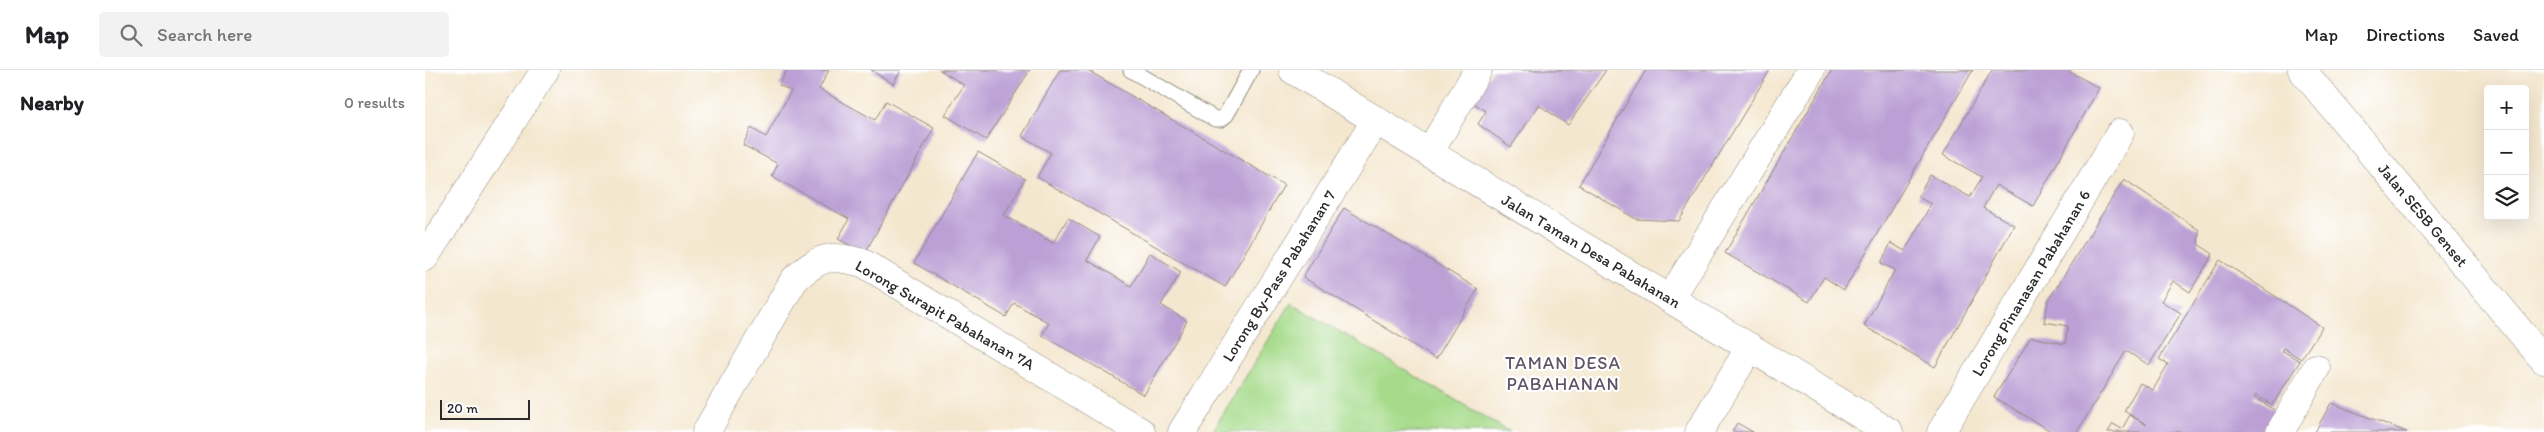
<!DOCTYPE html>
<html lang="en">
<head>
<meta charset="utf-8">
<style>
  :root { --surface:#fff; --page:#f2f2f2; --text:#202124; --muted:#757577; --line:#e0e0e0 }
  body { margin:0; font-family:Itim,sans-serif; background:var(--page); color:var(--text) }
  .controls { position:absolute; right:15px; top:15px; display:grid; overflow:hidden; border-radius:5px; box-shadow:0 5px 20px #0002 }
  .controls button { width:45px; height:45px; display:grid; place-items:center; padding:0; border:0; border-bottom:1px solid var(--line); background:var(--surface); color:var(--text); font:25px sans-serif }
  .scale { position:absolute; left:15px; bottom:12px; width:90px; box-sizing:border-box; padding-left:5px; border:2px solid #2b2b2b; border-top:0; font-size:14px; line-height:18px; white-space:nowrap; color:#2b2b2b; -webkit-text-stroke:4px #fff; paint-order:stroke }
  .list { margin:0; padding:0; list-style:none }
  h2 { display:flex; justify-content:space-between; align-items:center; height:65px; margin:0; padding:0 20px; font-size:21px }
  h2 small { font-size:16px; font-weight:400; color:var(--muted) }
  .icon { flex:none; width:28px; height:28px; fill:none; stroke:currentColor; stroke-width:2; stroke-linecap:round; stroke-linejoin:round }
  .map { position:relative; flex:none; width:2119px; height:362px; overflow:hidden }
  header { display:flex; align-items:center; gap:30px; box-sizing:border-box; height:70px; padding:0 25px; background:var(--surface); border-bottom:1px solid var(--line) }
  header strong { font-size:24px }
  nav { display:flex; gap:28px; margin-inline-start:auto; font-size:18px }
  .search { width:350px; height:45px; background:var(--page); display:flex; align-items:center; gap:12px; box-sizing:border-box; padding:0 18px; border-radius:5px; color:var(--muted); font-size:19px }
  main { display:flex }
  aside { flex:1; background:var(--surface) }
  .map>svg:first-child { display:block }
  .green { fill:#a6db8b; stroke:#68835b }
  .building { fill:#bca0d5 }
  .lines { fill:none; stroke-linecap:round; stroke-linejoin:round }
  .service-casing { stroke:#90897d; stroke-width:17 }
  .minor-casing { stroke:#90897d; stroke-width:29 }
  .service { stroke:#fff; stroke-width:15 }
  .minor { stroke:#fff; stroke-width:28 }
  .labels { text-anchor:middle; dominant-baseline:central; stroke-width:4.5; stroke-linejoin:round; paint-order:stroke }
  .street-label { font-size:16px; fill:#2b2b2b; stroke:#fff }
  .neighbourhood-label { font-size:18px; letter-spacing:1px; fill:#5e5466; stroke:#fff }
</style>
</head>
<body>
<header>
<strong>Map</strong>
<div class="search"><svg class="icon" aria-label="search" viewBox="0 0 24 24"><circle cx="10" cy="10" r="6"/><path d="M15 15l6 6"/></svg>Search here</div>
<nav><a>Map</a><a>Directions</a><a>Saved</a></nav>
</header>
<main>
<aside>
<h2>Nearby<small>0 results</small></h2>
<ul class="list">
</ul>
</aside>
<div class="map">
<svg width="2119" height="362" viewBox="0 0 2119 362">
  <rect width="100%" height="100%" fill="#fff"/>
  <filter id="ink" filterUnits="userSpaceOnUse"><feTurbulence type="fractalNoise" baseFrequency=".02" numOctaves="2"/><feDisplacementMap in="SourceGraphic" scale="10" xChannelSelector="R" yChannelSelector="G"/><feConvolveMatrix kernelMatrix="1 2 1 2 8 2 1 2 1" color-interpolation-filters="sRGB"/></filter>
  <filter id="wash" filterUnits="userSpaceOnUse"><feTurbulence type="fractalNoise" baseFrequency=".0096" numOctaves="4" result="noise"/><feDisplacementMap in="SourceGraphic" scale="20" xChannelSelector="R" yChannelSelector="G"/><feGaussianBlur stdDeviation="1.12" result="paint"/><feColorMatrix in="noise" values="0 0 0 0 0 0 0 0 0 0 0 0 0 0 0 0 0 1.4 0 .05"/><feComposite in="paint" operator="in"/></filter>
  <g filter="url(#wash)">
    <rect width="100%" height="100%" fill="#f4e7cf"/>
    <polygon class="green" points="866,233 1085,362 787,362"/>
    <g id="blocks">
      <g class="building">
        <polygon points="362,0 404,0 394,19 450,50 461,31 509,58 440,183 413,169 424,149 347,106 353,94 318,75 326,58 341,67 366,21 354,15"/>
        <polygon points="446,0 476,0 468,14"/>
        <polygon points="515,0 605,0 561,70 520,45 539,15"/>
        <polygon points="635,0 662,0 859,115 800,217 612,107 626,83 597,66"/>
        <polygon points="1068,0 1181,0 1143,55 1114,35 1086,77 1053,54 1061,41 1047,32"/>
        <polygon points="1221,0 1345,0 1254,151 1211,149 1154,115"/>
        <polygon points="1407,0 1548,0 1419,220 1399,207 1384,232 1300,183"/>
        <polygon points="1567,0 1642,0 1674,18 1608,136 1571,115 1558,138 1589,155 1510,297 1439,256 1470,200 1456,193 1466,173 1480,181 1506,134 1493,127 1505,105 1545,127 1557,107 1518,85"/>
        <polygon points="553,82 600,109 579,145 628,173 643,148 675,167 662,190 706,216 725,183 756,202 736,235 762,251 719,325 617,265 624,253 589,233 581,247 489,193"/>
        <polygon points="1699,109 1774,160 1773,174 1788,184 1765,222 1748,211 1736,231 1756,243 1724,295 1701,281 1652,362 1627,362 1569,327 1606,267 1640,274 1643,256 1619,252 1623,231"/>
        <polygon points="919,138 1053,219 1011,289 878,207"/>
        <polygon points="1795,190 1897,257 1876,289 1858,278 1856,280 1875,291 1847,335 1831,325 1829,327 1853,342 1840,362 1683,362 1688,354 1697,359 1705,345 1722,355 1699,341 1715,313 1728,320 1743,294 1734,289"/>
        <polygon points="1906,333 1982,362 1890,362"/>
        <polygon points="1312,353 1328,362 1307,362"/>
      </g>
    </g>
  </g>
  <g filter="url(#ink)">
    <use href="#blocks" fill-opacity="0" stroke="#90897d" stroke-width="1"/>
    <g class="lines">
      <g class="service-casing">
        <polyline id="service" points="706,0 790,49 796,49 801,45 826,0"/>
      </g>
      <g class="minor-casing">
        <g id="minor">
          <polyline points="868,0 1464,362"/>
          <polyline points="1877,0 2119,290"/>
          <polyline points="1004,83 1053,0"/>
          <polyline points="0,187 120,0"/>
          <polyline points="1245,229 1386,0"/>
          <path d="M281,362L369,210C395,186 404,184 438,193L716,362"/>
          <polyline points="757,362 951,50"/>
          <polyline points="1274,362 1325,277"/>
          <polyline points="1516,362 1695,63"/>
          <polyline points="1855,362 1891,298"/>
        </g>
      </g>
      <use href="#service" class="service"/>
      <use href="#minor" class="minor"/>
    </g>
  </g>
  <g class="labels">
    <g class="street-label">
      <text transform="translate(1998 145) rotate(50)">Jalan SESB Genset</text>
      <text transform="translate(1166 181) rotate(31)">Jalan Taman Desa Pabahanan</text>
      <text transform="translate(854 206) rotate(-58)">Lorong By-Pass Pabahanan 7</text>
      <text transform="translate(1606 213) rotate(-59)">Lorong Pinanasan Pabahanan 6</text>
      <text transform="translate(520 245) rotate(30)">Lorong Surapit Pabahanan 7A</text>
    </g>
    <g class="neighbourhood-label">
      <text x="1138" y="293">TAMAN DESA<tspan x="1138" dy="21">PABAHANAN</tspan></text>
    </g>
  </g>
</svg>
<div class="controls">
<button>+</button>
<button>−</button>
<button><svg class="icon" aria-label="layers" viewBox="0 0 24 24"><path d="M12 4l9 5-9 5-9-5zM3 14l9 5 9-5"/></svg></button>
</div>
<div class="scale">20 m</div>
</div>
</main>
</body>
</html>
